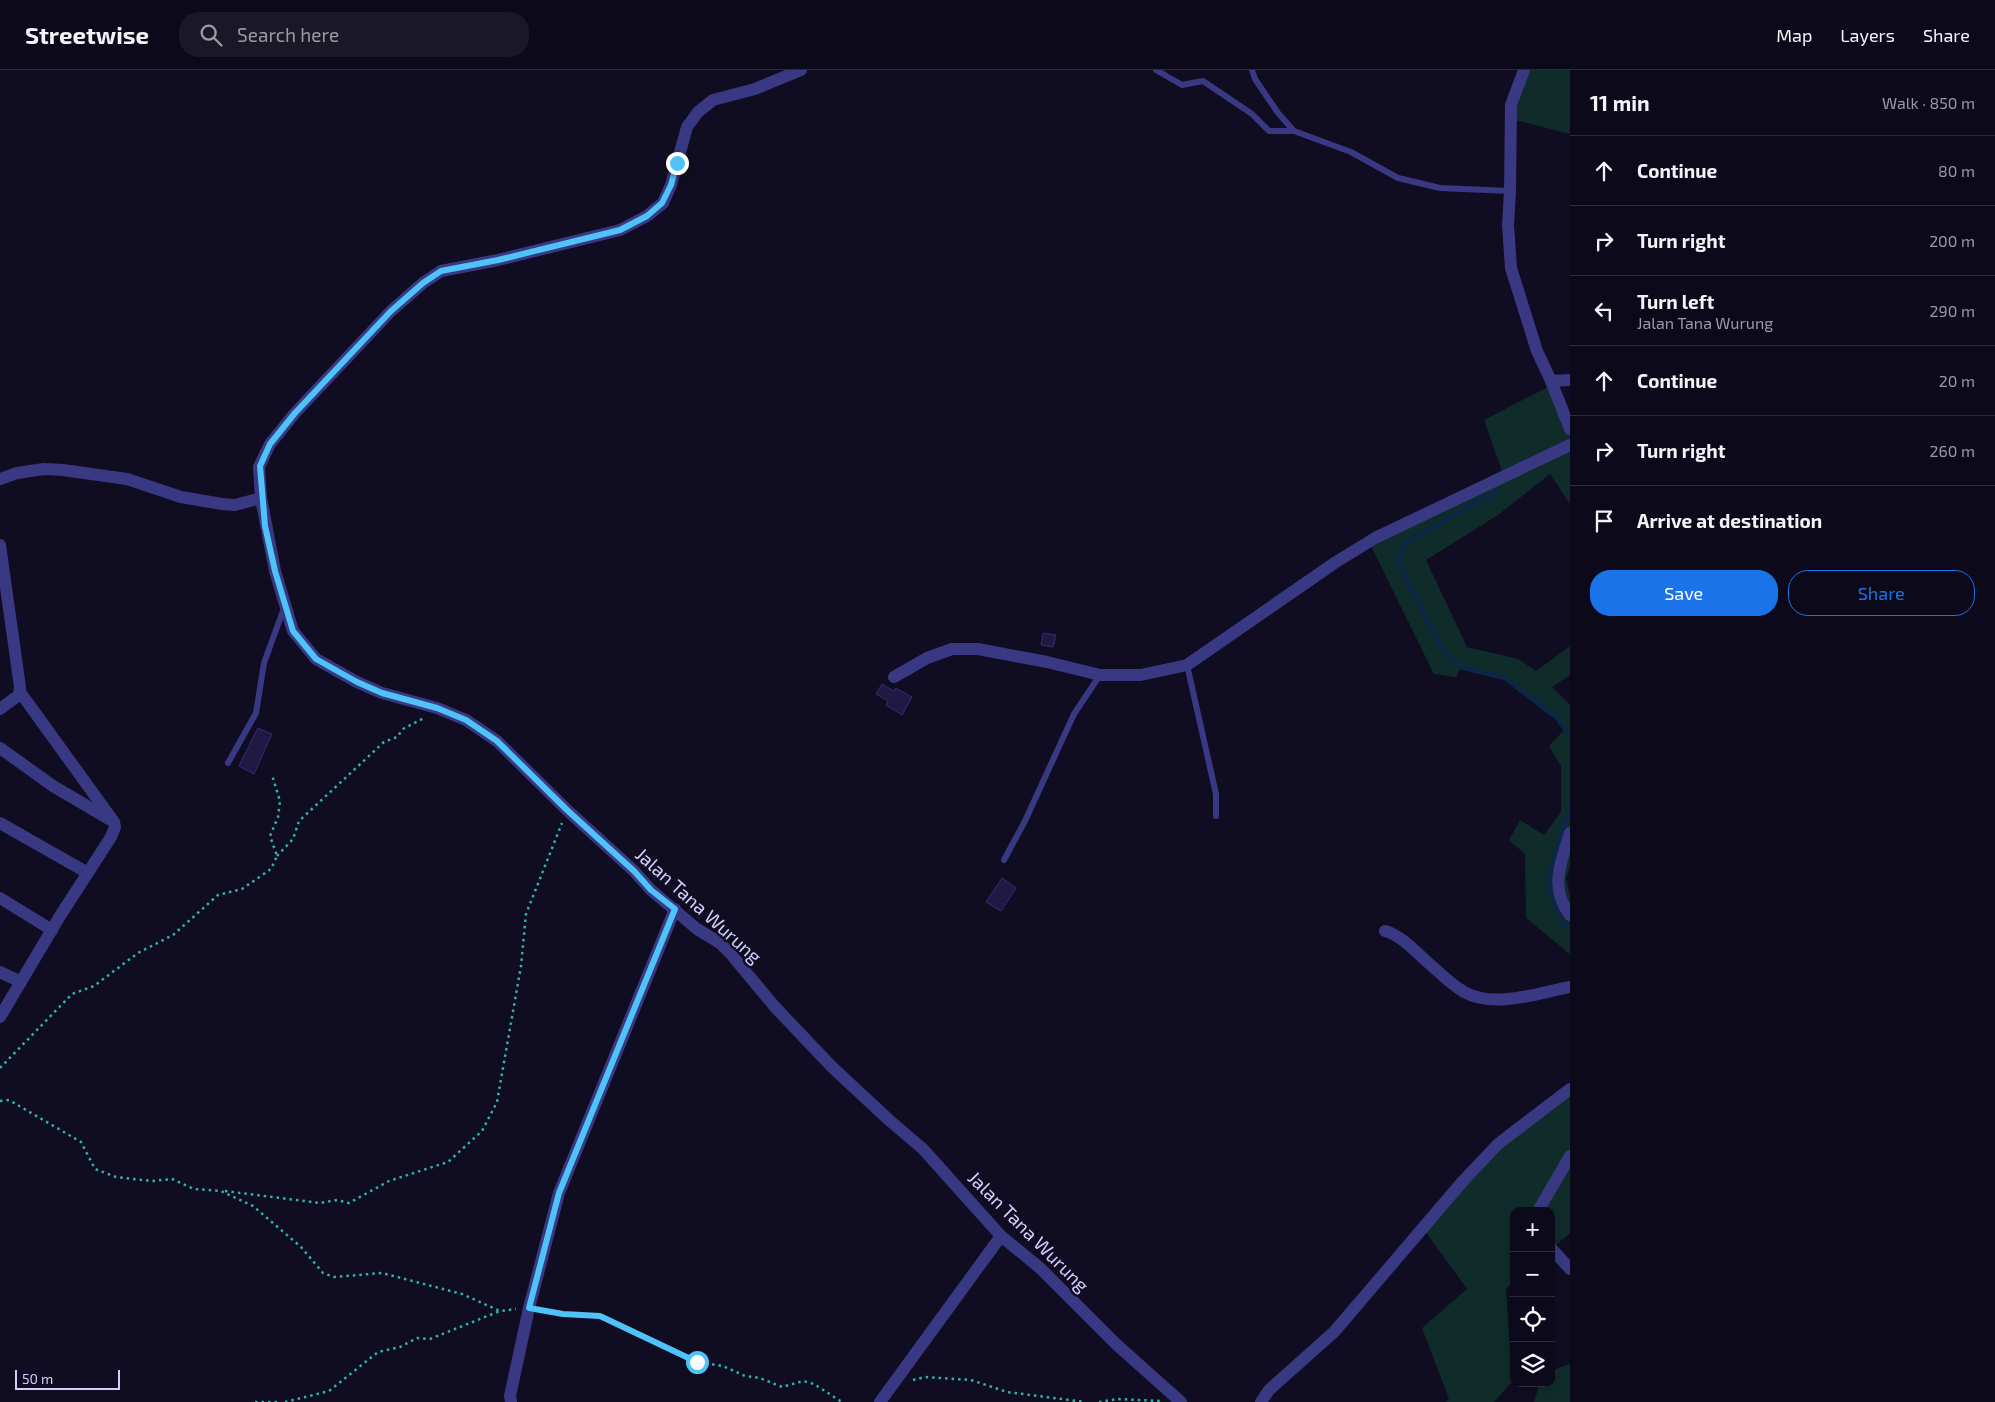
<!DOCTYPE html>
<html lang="en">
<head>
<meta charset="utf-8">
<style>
  :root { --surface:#0c0a1a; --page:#1a1827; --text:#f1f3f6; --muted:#9a9aa2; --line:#2c2b39; --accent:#1a73e8 }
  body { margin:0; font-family:"Exo 2",sans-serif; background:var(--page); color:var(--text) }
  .controls { position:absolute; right:15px; bottom:15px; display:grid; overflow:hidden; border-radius:10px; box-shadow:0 2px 8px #0003 }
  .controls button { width:45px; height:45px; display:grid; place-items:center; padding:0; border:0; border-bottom:1px solid var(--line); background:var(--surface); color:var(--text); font:25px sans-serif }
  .scale { position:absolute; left:15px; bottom:12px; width:105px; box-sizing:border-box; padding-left:5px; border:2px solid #d2cfff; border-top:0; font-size:14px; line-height:18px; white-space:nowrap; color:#d2cfff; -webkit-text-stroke:4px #100d22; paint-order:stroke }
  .stop { position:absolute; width:15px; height:15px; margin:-11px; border:4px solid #4fc3f7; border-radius:50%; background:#fff }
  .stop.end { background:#4fc3f7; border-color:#fff; box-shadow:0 1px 5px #0008 }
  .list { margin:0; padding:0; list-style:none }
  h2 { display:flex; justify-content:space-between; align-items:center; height:65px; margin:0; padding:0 20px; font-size:21px }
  h2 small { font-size:16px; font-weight:400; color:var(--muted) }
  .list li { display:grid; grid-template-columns:32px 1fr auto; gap:15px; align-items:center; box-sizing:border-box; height:70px; padding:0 20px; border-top:1px solid var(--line) }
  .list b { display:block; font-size:19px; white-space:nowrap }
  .list p { margin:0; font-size:16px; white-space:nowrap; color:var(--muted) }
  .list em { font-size:16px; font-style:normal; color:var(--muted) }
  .actions { display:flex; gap:10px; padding:15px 20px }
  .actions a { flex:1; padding:11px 0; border:1px solid var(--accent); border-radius:20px; text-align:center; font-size:18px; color:var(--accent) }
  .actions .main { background:var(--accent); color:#fff }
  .icon { flex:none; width:28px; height:28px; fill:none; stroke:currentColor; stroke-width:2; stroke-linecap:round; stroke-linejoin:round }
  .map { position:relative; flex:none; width:1570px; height:1332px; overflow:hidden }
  header { display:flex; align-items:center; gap:30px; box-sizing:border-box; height:70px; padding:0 25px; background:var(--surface); border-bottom:1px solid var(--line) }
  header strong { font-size:24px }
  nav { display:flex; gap:28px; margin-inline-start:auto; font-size:18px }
  .search { width:350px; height:45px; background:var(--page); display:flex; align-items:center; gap:12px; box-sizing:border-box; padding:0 18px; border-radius:20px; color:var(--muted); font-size:19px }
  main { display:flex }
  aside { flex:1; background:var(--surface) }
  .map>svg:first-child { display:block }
  .green { fill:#102c2a }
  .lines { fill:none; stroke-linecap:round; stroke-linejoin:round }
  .stream { stroke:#0c2648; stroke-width:4.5 }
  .building { fill:#201944; stroke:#352b70 }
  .path { stroke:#2db5a6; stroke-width:2.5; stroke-dasharray:2.5 4; stroke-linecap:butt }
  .service { stroke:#383982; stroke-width:6 }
  .minor { stroke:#383982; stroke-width:12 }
  .tertiary { stroke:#383982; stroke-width:12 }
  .route { stroke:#4fc3f7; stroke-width:6 }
  .labels { text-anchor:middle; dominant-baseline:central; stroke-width:5; stroke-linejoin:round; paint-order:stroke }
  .street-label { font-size:19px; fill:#d2cfff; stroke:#100d22 }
</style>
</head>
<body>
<header>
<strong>Streetwise</strong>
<div class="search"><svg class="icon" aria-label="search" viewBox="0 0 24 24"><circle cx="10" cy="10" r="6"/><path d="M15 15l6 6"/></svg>Search here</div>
<nav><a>Map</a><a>Layers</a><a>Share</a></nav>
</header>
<main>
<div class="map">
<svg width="1570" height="1332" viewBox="0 0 1570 1332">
  <rect width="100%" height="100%" fill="#100d22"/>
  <g class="green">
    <polygon points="1527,0 1570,0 1570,64 1511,49"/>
    <polygon points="1548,317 1570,359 1570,434 1550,404 1498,445 1426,490 1467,577 1518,589 1536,601 1570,576 1570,605 1552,617 1570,635 1570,796 1566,808 1570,826 1570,884 1526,848 1525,784 1509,770 1520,750 1544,765 1561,742 1561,696 1549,676 1565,659 1558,649 1505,608 1461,597 1456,607 1434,604 1371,476 1505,409 1484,350"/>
    <polygon points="1570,1020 1570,1163 1551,1179 1551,1141 1514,1141 1514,1212 1506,1219 1512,1312 1494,1332 1446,1332 1449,1329 1422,1258 1467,1219 1422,1157 1488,1078"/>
    <polygon points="1570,1294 1570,1332 1534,1332 1540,1313 1551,1313 1551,1301"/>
  </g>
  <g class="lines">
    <g class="stream">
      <polyline points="1498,421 1403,474 1399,494 1442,579 1460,597 1505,608 1558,649 1570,666"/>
      <polyline points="1570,736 1548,808 1551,825 1562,853 1570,858"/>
    </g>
  </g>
  <g class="building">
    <polygon points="1043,563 1056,565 1053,577 1041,575"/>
    <polygon points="882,614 894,621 896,618 912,627 902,645 886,635 888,631 876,624"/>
    <polygon points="258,658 272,664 254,704 239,696"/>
    <polygon points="1002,808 1016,818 1001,841 986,832"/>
  </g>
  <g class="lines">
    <g class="path">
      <polyline points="277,786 293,769 299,751 384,672 397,667 403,659 424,648"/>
      <polyline points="0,998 72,924 94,916 138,883 173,865 218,825 242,819 271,799 277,786 270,766 278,747 280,731 272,705"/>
      <polyline points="0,1031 9,1030 81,1072 95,1099 116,1107 152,1111 172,1109 194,1119 221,1121 253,1136 301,1177 323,1203 334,1207 382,1203 462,1224 500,1241 516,1239"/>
      <polyline points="225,1121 320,1133 337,1130 349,1133 389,1111 448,1092 482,1061 497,1032 521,896 526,844 562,753"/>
      <polyline points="541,1240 563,1244 600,1246 697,1292 723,1296 745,1306 760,1308 782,1317 803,1311 814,1314 842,1332"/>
      <polyline points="913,1310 925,1307 971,1310 1007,1322 1085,1332"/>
      <polyline points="255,1332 280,1332"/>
      <polyline points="285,1332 329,1321 378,1282 400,1277 417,1268 430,1269 500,1241"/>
      <polyline points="1099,1332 1118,1329 1160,1331"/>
    </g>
    <g class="service">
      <polyline points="1156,0 1182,15 1203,11 1252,44 1269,61 1294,61"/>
      <polyline points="1252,0 1255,9 1278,43 1294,61 1351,82 1398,108 1440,118 1510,121"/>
      <polyline points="1187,595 1216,724 1216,746"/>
      <polyline points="228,693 256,643 264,593 284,538"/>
      <polyline points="1004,790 1025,751 1074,644 1100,605"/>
    </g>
    <g class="minor">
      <polyline points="0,409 17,403 44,399 63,400 127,409 181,427 222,434 235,435 261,428 259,397 270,374 295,343 391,241 423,213 441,201 498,190 620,160 647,146 663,133 671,115 687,57 698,42 713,30 755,19 801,0"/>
      <polyline points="261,428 275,501 293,561 316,589 357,612 382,623 437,638 466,650 497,671 567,740 634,801 651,820 697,859 720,873 730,883 775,937 832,997 889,1050 923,1079 1001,1166 1040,1198 1116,1274 1181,1332"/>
      <polyline points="0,475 20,617 19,625 0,639"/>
      <polyline points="894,607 927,588 952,579 978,579 1047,592 1100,605 1141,605 1187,595 1336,492 1375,468 1570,375"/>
      <polyline points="0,678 53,716 109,749"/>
      <polyline points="0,753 88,803"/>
      <path d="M1570,763C1561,792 1549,818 1570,845"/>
      <polyline points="0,828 52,860"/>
      <path d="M1385,861C1400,865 1413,879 1425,890C1437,900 1449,913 1464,922C1495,939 1538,923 1570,917"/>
      <polyline points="0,902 21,912"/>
      <polyline points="0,947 60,846 111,767 115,757 114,752 20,622"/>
      <polyline points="1538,1141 1570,1086"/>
      <polyline points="1551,1178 1570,1199"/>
      <polyline points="511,1332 510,1326 529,1238 559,1123 675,839"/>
      <polyline points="880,1332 1001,1166"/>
      <polyline points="1261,1332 1269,1320 1334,1262 1463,1111 1498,1074 1570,1019"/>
    </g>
    <g class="tertiary">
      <polyline points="1524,0 1511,35 1510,121 1508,155 1511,198 1537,281 1551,311 1570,359"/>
      <polyline points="1551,311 1570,310"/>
    </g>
  </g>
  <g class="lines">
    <polyline class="route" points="677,93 671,115 662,133 647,146 620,160 498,190 441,201 423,213 391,241 295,343 270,374 260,396 265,456 275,501 293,561 316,589 357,612 382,623 437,638 466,650 497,671 567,740 634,801 651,820 675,839 559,1123 529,1238 563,1244 600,1246 697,1292"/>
  </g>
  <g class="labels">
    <g class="street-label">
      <text transform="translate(699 835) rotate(42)">Jalan Tana Wurung</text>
      <text transform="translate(1029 1161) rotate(45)">Jalan Tana Wurung</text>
    </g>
  </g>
</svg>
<div class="controls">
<button>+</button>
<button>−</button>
<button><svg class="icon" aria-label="locate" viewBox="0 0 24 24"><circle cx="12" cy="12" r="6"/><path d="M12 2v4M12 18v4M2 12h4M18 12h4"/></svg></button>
<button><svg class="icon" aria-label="layers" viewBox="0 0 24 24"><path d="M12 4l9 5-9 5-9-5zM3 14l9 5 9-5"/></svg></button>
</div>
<div class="scale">50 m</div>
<div class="stop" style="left:697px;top:1292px"></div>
<div class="stop end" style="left:677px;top:93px"></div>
</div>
<aside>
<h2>11 min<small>Walk · 850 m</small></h2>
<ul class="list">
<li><svg class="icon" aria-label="ahead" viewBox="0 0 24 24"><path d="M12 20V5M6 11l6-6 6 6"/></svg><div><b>Continue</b></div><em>80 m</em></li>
<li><svg class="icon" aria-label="right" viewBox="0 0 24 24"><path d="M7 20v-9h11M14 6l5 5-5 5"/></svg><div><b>Turn right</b></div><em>200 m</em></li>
<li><svg class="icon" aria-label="left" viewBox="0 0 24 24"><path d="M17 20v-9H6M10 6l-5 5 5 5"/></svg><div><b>Turn left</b><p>Jalan Tana Wurung</p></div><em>290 m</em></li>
<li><svg class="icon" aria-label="ahead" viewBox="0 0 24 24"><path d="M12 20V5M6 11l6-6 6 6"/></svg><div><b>Continue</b></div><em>20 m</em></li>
<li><svg class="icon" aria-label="right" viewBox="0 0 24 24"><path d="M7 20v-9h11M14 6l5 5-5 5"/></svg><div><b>Turn right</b></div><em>260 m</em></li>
<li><svg class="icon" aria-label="arrive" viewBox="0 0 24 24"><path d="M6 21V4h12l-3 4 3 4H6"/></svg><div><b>Arrive at destination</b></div></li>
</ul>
<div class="actions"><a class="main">Save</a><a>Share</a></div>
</aside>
</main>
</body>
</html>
